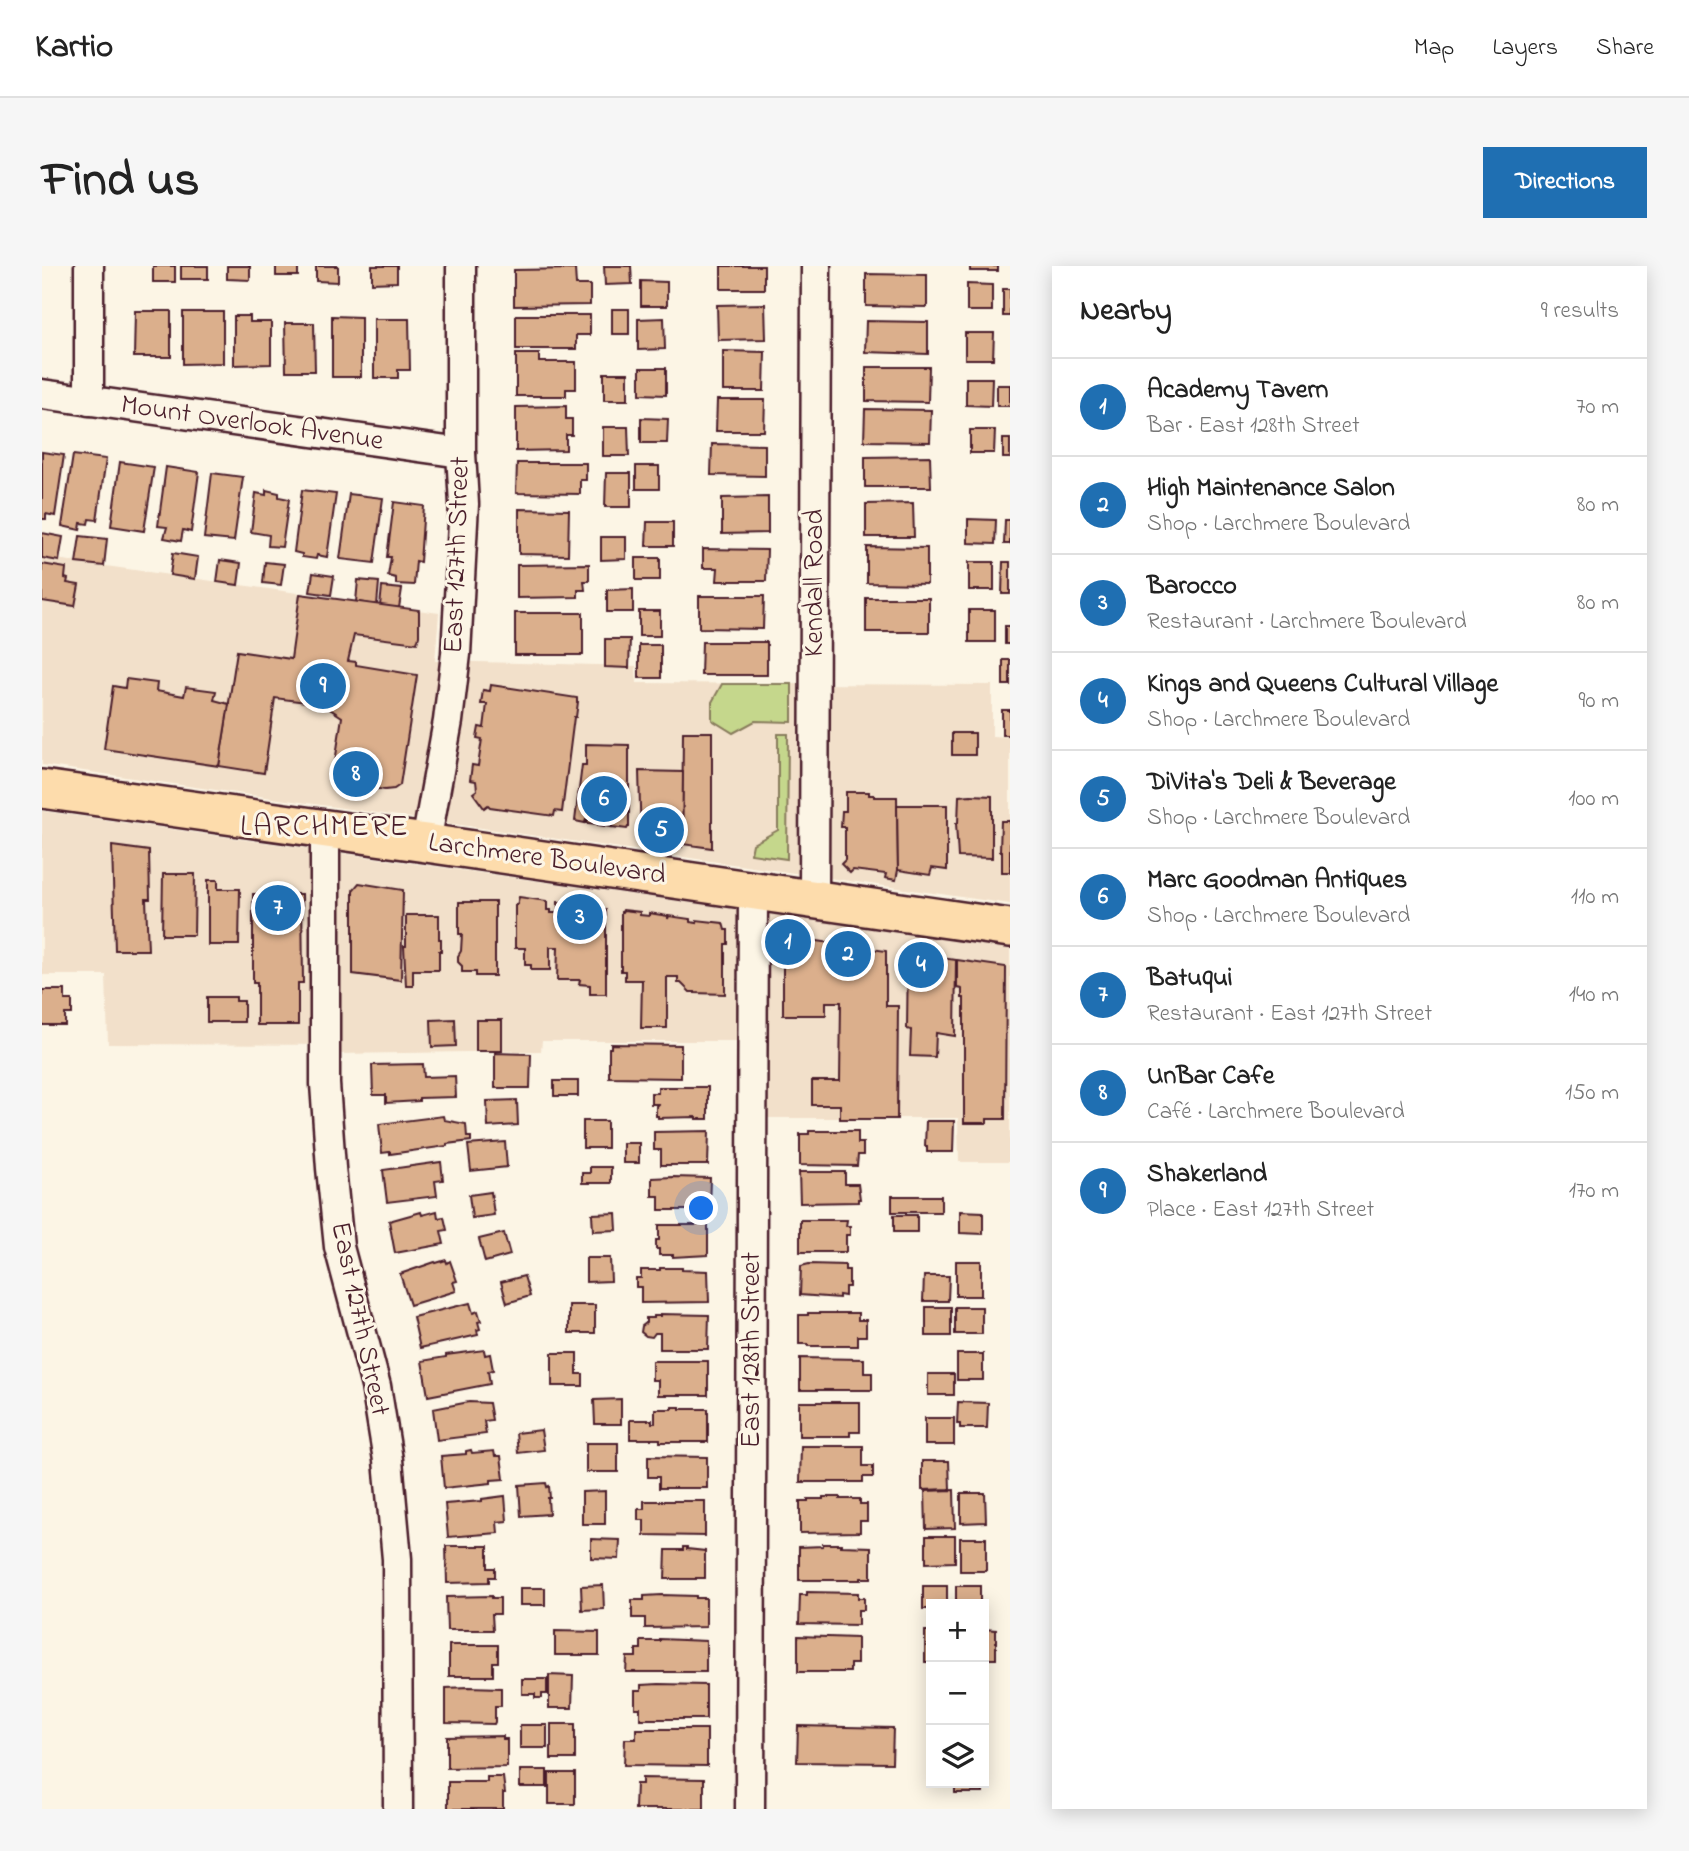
<!DOCTYPE html>
<html lang="en">
<head>
<meta charset="utf-8">
<style>
  :root { --surface:#fff; --page:#f6f6f6; --text:#222; --muted:#767676; --line:#e0e0e0; --accent:#1f6fb2 }
  body { margin:0; font-family:"Indie Flower",sans-serif; background:var(--page); color:var(--text) }
  .controls { position:absolute; right:21px; bottom:21px; display:grid; overflow:hidden; border-radius:0px; box-shadow:0 4px 18px #0003 }
  .controls button { width:63px; height:63px; display:grid; place-items:center; padding:0; border:0; border-bottom:2px solid var(--line); background:var(--surface); color:var(--text); font:35px sans-serif }
  .you { position:absolute; left:660px; top:943px; width:24px; height:24px; margin:-18px; border:5px solid #fff; border-radius:50%; background:#1a73e8; box-shadow:0 0 0 10px #1a73e833 }
  .badge { display:grid; place-items:center; width:46px; height:46px; border-radius:50%; background:var(--accent); color:#fff; font-size:23px; font-weight:700 }
  .pin { position:absolute; translate:-50% -50%; border:4px solid #fff; box-shadow:0 2px 7px #0006 }
  .list { margin:0; padding:0; list-style:none }
  h2 { display:flex; justify-content:space-between; align-items:center; height:91px; margin:0; padding:0 28px; font-size:30px }
  h2 small { font-size:23px; font-weight:400; color:var(--muted) }
  .list li { display:grid; grid-template-columns:46px 1fr auto; gap:21px; align-items:center; box-sizing:border-box; height:98px; padding:0 28px; border-top:2px solid var(--line) }
  .list b { display:block; font-size:26px; white-space:nowrap }
  .list p { margin:0; font-size:23px; white-space:nowrap; color:var(--muted) }
  .list em { font-size:23px; font-style:normal; color:var(--muted) }
  .icon { flex:none; width:38px; height:38px; fill:none; stroke:currentColor; stroke-width:2; stroke-linecap:round; stroke-linejoin:round }
  .map { position:relative; flex:none; width:968px; height:1543px; overflow:hidden; border-radius:0px }
  header { display:flex; align-items:center; gap:42px; box-sizing:border-box; height:98px; padding:0 35px; background:var(--surface); border-bottom:2px solid var(--line) }
  header strong { font-size:33px }
  nav { display:flex; gap:38px; margin-inline-start:auto; font-size:24px }
  .intro { display:flex; align-items:center; justify-content:space-between; box-sizing:border-box; height:168px; padding:0 42px }
  h1 { margin:0; font-size:49px }
  .button { padding:18px 32px; border-radius:0px; background:var(--accent); color:#fff; font-size:24px; font-weight:700 }
  main { display:flex; gap:42px; padding:0 42px }
  aside { flex:1; background:var(--surface); border-radius:0px; box-shadow:0 4px 18px #0003 }
  .map>svg:first-child { display:block }
  .built { fill:#f2e0ca }
  .green { fill:#c5d78c; stroke:#887b5c; stroke-width:2 }
  .building { fill:#dbaf8c; stroke:#4a1f2b; stroke-width:2 }
  .lines { fill:none; stroke-linecap:round; stroke-linejoin:round }
  .minor-casing { stroke:#4a1f2b; stroke-width:33 }
  .major-casing { stroke:#4a1f2b; stroke-width:42 }
  .minor { stroke:#fcf5e5; stroke-width:28 }
  .major { stroke:#fddcac; stroke-width:37 }
  .labels { text-anchor:middle; dominant-baseline:central; stroke-width:6; stroke-linejoin:round; paint-order:stroke }
  .street-label { font-size:28px; fill:#4a1f2b; stroke:#fcf5e5 }
  .neighbourhood-label { font-size:30px; letter-spacing:2px; fill:#4a1f2b; stroke:#fcf5e5 }
</style>
</head>
<body>
<header>
<strong>Kartio</strong>
<nav><a>Map</a><a>Layers</a><a>Share</a></nav>
</header>
<div class="intro"><h1>Find us</h1><a class="button">Directions</a></div>
<main>
<div class="map">
<svg width="968" height="1543" viewBox="0 0 968 1543">
  <rect width="100%" height="100%" fill="#fcf5e5"/>
  <filter id="ink" filterUnits="userSpaceOnUse"><feTurbulence type="fractalNoise" baseFrequency=".0143" numOctaves="2"/><feDisplacementMap in="SourceGraphic" scale="14" xChannelSelector="R" yChannelSelector="G"/><feConvolveMatrix kernelMatrix="1 2 1 2 8 2 1 2 1" color-interpolation-filters="sRGB"/></filter>
  <g filter="url(#ink)">
    <g class="built">
      <polygon points="0,291 397,347 393,395 594,400 595,417 950,419 950,470 968,471 968,638 0,499"/>
      <polygon points="0,545 968,682 968,896 917,896 916,852 724,852 724,777 694,775 500,775 499,785 296,788 295,779 66,778 64,709 0,709"/>
    </g>
    <g class="green">
      <polygon points="680,418 750,418 750,456 713,455 691,467 670,454 670,436"/>
      <polygon points="736,468 746,468 745,593 709,588 711,578 736,564"/>
    </g>
    <g class="building">
      <rect x="111" y="0" width="22" height="16"/>
      <rect x="139" y="0" width="27" height="13"/>
      <polygon points="185,0 208,0 208,14 185,13"/>
      <rect x="234" y="0" width="22" height="10"/>
      <polygon points="274,0 296,0 296,16 274,15"/>
      <polygon points="330,0 355,0 355,16 330,17"/>
      <polygon points="562,0 589,0 590,18 563,19"/>
      <rect x="679" y="0" width="43" height="23"/>
      <rect x="928" y="0" width="28" height="5"/>
      <polygon points="533,3 534,19 548,19 548,39 472,40 472,4"/>
      <polygon points="824,8 885,9 885,41 824,40"/>
      <polygon points="599,15 625,16 625,40 599,40"/>
      <polygon points="925,18 950,19 950,45 925,45"/>
      <rect x="961" y="23" width="7" height="27"/>
      <polygon points="723,38 724,73 676,74 675,39"/>
      <rect x="570" y="43" width="17" height="25"/>
      <polygon points="93,45 129,45 129,91 92,91"/>
      <polygon points="141,46 181,46 181,97 141,98"/>
      <polygon points="474,49 548,49 548,69 534,69 534,83 474,83"/>
      <polygon points="192,50 208,50 208,56 229,56 229,98 192,99"/>
      <polygon points="290,50 319,51 319,111 290,111"/>
      <polygon points="622,52 623,83 596,84 596,53"/>
      <polygon points="332,53 367,53 368,104 356,104 356,112 332,112"/>
      <polygon points="824,55 886,56 886,88 823,86"/>
      <polygon points="243,57 272,57 273,105 244,105"/>
      <polygon points="923,67 952,67 951,93 923,93"/>
      <polygon points="681,85 723,86 722,125 681,125"/>
      <polygon points="474,88 497,88 497,96 534,96 534,123 524,123 524,130 474,130"/>
      <polygon points="824,101 887,101 886,136 824,135"/>
      <polygon points="598,102 624,102 624,129 598,128"/>
      <rect x="562" y="107" width="24" height="27"/>
      <polygon points="924,112 950,112 949,140 924,139"/>
      <rect x="955" y="119" width="13" height="21"/>
      <polygon points="675,134 723,134 722,165 674,165"/>
      <polygon points="524,140 524,153 530,153 530,169 524,169 524,184 474,185 474,141"/>
      <polygon points="823,143 889,144 888,176 822,175"/>
      <polygon points="599,152 626,153 625,177 599,177"/>
      <polygon points="561,161 586,161 587,190 561,190"/>
      <polygon points="928,164 953,164 952,187 928,187"/>
      <rect x="961" y="173" width="7" height="19"/>
      <polygon points="670,178 723,179 723,210 669,209"/>
      <polygon points="0,186 22,189 13,250 4,248 4,253 0,253"/>
      <polygon points="31,189 64,193 55,254 47,253 46,258 39,257 38,264 20,260"/>
      <polygon points="888,190 889,221 823,221 823,191"/>
      <polygon points="78,196 112,201 102,265 69,260"/>
      <polygon points="475,197 544,197 544,214 538,214 538,228 474,227"/>
      <rect x="594" y="200" width="23" height="23"/>
      <polygon points="124,201 157,206 149,266 141,264 139,275 122,272 125,261 116,260"/>
      <polygon points="170,207 201,211 192,275 162,272"/>
      <polygon points="564,207 589,207 589,241 563,241"/>
      <polygon points="224,224 237,227 237,231 247,233 240,281 226,280 227,269 209,266 214,227 224,229"/>
      <polygon points="260,224 294,228 285,291 275,289 274,293 260,291 260,288 252,286"/>
      <polygon points="307,228 341,232 332,297 298,293"/>
      <polygon points="726,231 726,267 680,268 680,232"/>
      <polygon points="352,236 382,240 378,296 374,295 372,319 354,318 354,312 346,310 349,291 345,291"/>
      <polygon points="871,237 872,271 824,271 824,238"/>
      <polygon points="477,243 527,244 526,289 477,288"/>
      <polygon points="926,253 954,254 953,278 926,277"/>
      <polygon points="963,254 968,254 968,278 962,278"/>
      <polygon points="605,256 631,256 631,280 604,280"/>
      <polygon points="0,267 21,271 17,295 0,292"/>
      <polygon points="38,270 65,273 62,300 34,297"/>
      <polygon points="559,271 584,271 584,293 559,294"/>
      <polygon points="825,281 885,282 885,318 825,317"/>
      <polygon points="661,283 725,284 724,315 675,315 676,302 661,302"/>
      <polygon points="131,287 156,291 153,313 128,309"/>
      <rect x="594" y="292" width="24" height="22"/>
      <polygon points="178,294 199,297 196,319 175,316"/>
      <polygon points="223,296 242,298 239,319 221,317"/>
      <rect x="927" y="296" width="25" height="28"/>
      <polygon points="961,296 968,296 968,328 960,328"/>
      <polygon points="0,298 24,302 23,312 26,313 25,317 37,319 33,340 0,335"/>
      <polygon points="547,298 547,315 542,315 543,324 536,324 536,331 475,332 475,299"/>
      <polygon points="271,307 292,310 289,329 268,326"/>
      <polygon points="316,314 337,316 335,339 314,336"/>
      <polygon points="340,321 360,323 357,342 338,340"/>
      <polygon points="591,323 591,346 565,346 565,324"/>
      <polygon points="258,328 377,344 377,370 375,377 312,369 306,395 314,396 314,399 375,409 358,519 352,523 343,524 290,516 300,451 280,438 233,432 222,507 177,500 195,385 249,393"/>
      <polygon points="657,330 722,330 721,363 657,362"/>
      <rect x="824" y="332" width="63" height="34"/>
      <rect x="927" y="344" width="26" height="32"/>
      <rect x="597" y="345" width="21" height="25"/>
      <rect x="473" y="347" width="68" height="42"/>
      <rect x="963" y="360" width="5" height="18"/>
      <polygon points="563,373 588,373 587,402 563,401"/>
      <polygon points="660,376 725,376 725,409 659,409"/>
      <rect x="597" y="379" width="22" height="33"/>
      <rect x="961" y="394" width="7" height="25"/>
      <polygon points="84,413 115,417 114,425 142,430 144,421 174,425 172,434 187,438 177,500 62,483 71,420 83,422"/>
      <polygon points="449,419 535,432 535,436 536,436 534,451 532,451 520,546 513,545 512,550 448,541 446,539 442,542 431,527 435,524 434,515 428,514 430,499 436,500 440,473 435,472 437,461 442,462 445,438 439,438 441,424 448,425"/>
      <rect x="960" y="444" width="8" height="25"/>
      <polygon points="641,466 670,466 670,582 640,578"/>
      <rect x="910" y="467" width="23" height="22"/>
      <polygon points="544,478 587,479 587,561 586,561 585,563 570,561 569,558 569,561 556,559 557,556 555,556 555,558 545,557 546,554 544,553 543,557 533,555 540,499 544,499"/>
      <polygon points="597,505 641,506 640,581 620,579 619,575 619,578 614,578 613,574 613,578 599,576"/>
      <polygon points="804,526 827,526 827,529 832,529 832,531 855,531 856,604 854,614 843,612 844,608 811,604 808,607 799,598 803,594 803,561 799,561 800,545 804,545"/>
      <polygon points="929,529 950,530 950,592 916,591 914,557 916,557 917,530"/>
      <polygon points="855,539 905,539 905,604 890,602 888,609 856,604"/>
      <polygon points="959,555 968,555 968,606 960,606 960,585 958,585"/>
      <polygon points="70,580 107,585 108,633 104,633 106,684 73,684"/>
      <polygon points="121,608 153,608 152,669 120,669"/>
      <polygon points="166,614 176,614 176,623 198,623 197,679 166,679"/>
      <polygon points="317,617 361,624 359,714 311,708 311,624"/>
      <polygon points="225,622 244,622 244,628 260,628 261,717 256,717 256,759 215,759 215,717 211,717 211,628 225,628"/>
      <polygon points="477,631 505,635 505,644 509,644 509,647 516,647 516,636 564,644 564,728 548,728 548,719 537,718 538,714 515,714 516,681 508,681 508,704 489,704 489,699 483,699 483,682 473,682 473,639 475,639"/>
      <polygon points="417,636 453,636 453,710 434,710 434,706 420,706 420,700 416,696 416,690 419,685 420,668 417,668"/>
      <polygon points="581,644 598,646 598,649 607,650 607,647 626,650 626,653 627,650 648,653 648,656 655,657 655,654 681,657 683,664 686,664 686,678 683,678 683,728 653,727 653,726 648,726 639,717 636,717 636,711 625,711 625,762 599,762 600,714 583,714 583,705 579,705 579,646 580,646"/>
      <polygon points="364,649 397,649 397,673 399,673 399,685 397,685 397,704 371,704 371,720 364,720 362,680 364,680"/>
      <polygon points="741,670 844,685 844,740 856,740 855,853 798,853 798,839 770,839 770,815 798,815 799,736 784,736 784,749 741,749"/>
      <polygon points="866,687 914,694 913,770 894,767 893,791 868,790 869,764 865,763"/>
      <polygon points="915,694 964,701 963,853 945,853 945,857 922,857 922,732 920,732 920,723 915,722"/>
      <polygon points="0,724 23,724 23,734 30,734 30,748 23,748 23,759 0,759"/>
      <polygon points="165,731 194,731 194,735 202,735 202,756 165,756"/>
      <polygon points="413,753 414,780 390,781 389,754"/>
      <rect x="434" y="754" width="26" height="31"/>
      <polygon points="569,778 639,779 639,812 567,811 567,782 569,782"/>
      <polygon points="453,787 489,788 488,822 453,822"/>
      <polygon points="381,798 382,811 413,810 414,831 377,832 377,835 344,837 344,829 331,829 330,799"/>
      <rect x="512" y="815" width="24" height="15"/>
      <polygon points="616,821 666,821 666,853 654,853 654,851 616,852 616,850 614,850 614,840 616,838 609,838 609,827 616,827"/>
      <polygon points="475,834 476,859 446,861 445,835"/>
      <polygon points="401,850 402,854 424,858 425,871 429,871 429,875 405,878 405,880 348,888 348,886 340,887 337,858"/>
      <rect x="541" y="855" width="24" height="27"/>
      <polygon points="884,855 912,855 911,886 885,886 885,880 883,880"/>
      <polygon points="667,865 666,899 619,899 619,884 612,884 612,866"/>
      <polygon points="767,865 816,865 816,877 821,877 821,889 816,889 815,900 758,899 758,868 767,868"/>
      <polygon points="463,876 465,901 429,905 426,879"/>
      <rect x="581" y="877" width="16" height="20"/>
      <polygon points="399,896 401,914 393,915 395,930 345,936 341,904"/>
      <polygon points="548,901 569,901 569,917 540,917 540,907 548,907"/>
      <polygon points="757,906 803,906 803,918 816,918 818,933 816,933 816,936 758,937"/>
      <polygon points="631,911 668,912 667,944 617,944 617,930 610,930 610,912"/>
      <polygon points="449,926 452,949 430,952 427,929"/>
      <rect x="850" y="930" width="49" height="16"/>
      <polygon points="395,945 396,952 402,951 405,964 399,965 402,978 353,987 347,955 379,946 380,949"/>
      <polygon points="918,945 941,946 941,968 918,967"/>
      <polygon points="574,947 575,964 551,965 550,948"/>
      <rect x="852" y="949" width="23" height="17"/>
      <polygon points="758,954 805,954 804,960 808,960 808,969 804,969 804,986 758,986"/>
      <polygon points="617,959 666,959 666,989 631,991 631,989 617,989 617,983 614,983 614,974 617,974"/>
      <polygon points="462,967 468,989 443,996 437,973"/>
      <polygon points="544,992 568,992 569,1015 544,1016"/>
      <polygon points="404,994 405,997 408,995 415,1015 411,1016 414,1025 368,1039 358,1008 393,996 394,997"/>
      <rect x="914" y="995" width="25" height="35"/>
      <polygon points="767,998 803,999 803,1004 807,1004 807,1021 803,1021 803,1030 797,1029 797,1032 758,1029 759,1000"/>
      <polygon points="618,1002 640,1002 640,1004 666,1005 667,1036 599,1037 599,1021 594,1021 594,1012 599,1012 599,1004 618,1004"/>
      <polygon points="482,1010 488,1030 465,1037 459,1016"/>
      <polygon points="882,1010 907,1010 906,1035 881,1035"/>
      <polygon points="428,1037 431,1047 436,1045 439,1055 436,1056 438,1063 435,1064 436,1069 378,1082 371,1051"/>
      <rect x="527" y="1039" width="26" height="28"/>
      <rect x="884" y="1041" width="25" height="29"/>
      <rect x="913" y="1041" width="27" height="27"/>
      <polygon points="766,1047 816,1047 816,1054 824,1054 824,1070 816,1070 816,1080 766,1080 766,1078 757,1078 757,1049 766,1049"/>
      <polygon points="618,1048 667,1049 666,1083 618,1083 618,1067 613,1067 610,1071 604,1070 599,1066 600,1060 604,1057 604,1052 612,1052 612,1050 618,1050"/>
      <polygon points="442,1084 443,1089 448,1088 451,1104 446,1105 448,1118 386,1130 380,1095 404,1091 404,1089"/>
      <polygon points="510,1087 535,1087 535,1108 541,1108 541,1120 510,1120"/>
      <rect x="915" y="1088" width="26" height="26"/>
      <polygon points="758,1092 822,1093 822,1107 830,1107 830,1124 758,1124"/>
      <polygon points="610,1095 666,1095 666,1129 616,1129 616,1114 610,1114"/>
      <rect x="886" y="1108" width="26" height="21"/>
      <polygon points="579,1133 579,1158 553,1158 552,1134"/>
      <polygon points="427,1136 447,1137 450,1154 442,1155 444,1168 395,1174 391,1143"/>
      <polygon points="757,1136 818,1136 818,1166 808,1166 808,1170 757,1170"/>
      <polygon points="916,1136 946,1137 945,1162 918,1162 918,1158 915,1158"/>
      <polygon points="630,1141 638,1141 638,1143 666,1143 666,1176 618,1176 618,1173 588,1173 588,1154 610,1154 610,1157 613,1157 613,1143 630,1143"/>
      <rect x="883" y="1152" width="29" height="27"/>
      <polygon points="499,1164 502,1184 476,1187 474,1167"/>
      <rect x="544" y="1177" width="32" height="29"/>
      <polygon points="759,1180 821,1180 821,1200 831,1200 831,1211 821,1211 821,1216 758,1216"/>
      <polygon points="429,1184 430,1187 452,1185 453,1190 459,1190 462,1213 449,1214 449,1217 402,1222 399,1190 424,1188 424,1185"/>
      <polygon points="606,1190 665,1191 665,1222 617,1222 617,1211 606,1211"/>
      <polygon points="880,1195 907,1195 908,1223 880,1224"/>
      <polygon points="504,1217 505,1221 507,1220 508,1232 506,1232 507,1248 479,1250 477,1219"/>
      <polygon points="912,1224 913,1262 884,1263 883,1225"/>
      <polygon points="563,1225 563,1258 540,1258 540,1226"/>
      <polygon points="919,1227 943,1227 944,1256 919,1257"/>
      <polygon points="463,1230 465,1255 455,1256 456,1267 406,1271 403,1238 440,1235 440,1233"/>
      <polygon points="781,1231 798,1231 798,1233 818,1233 818,1238 825,1238 825,1255 818,1255 818,1266 758,1267 758,1235 766,1235 766,1233 781,1233"/>
      <polygon points="602,1235 663,1235 663,1270 602,1269 602,1254 596,1254 596,1243 602,1243"/>
      <polygon points="884,1270 913,1270 913,1296 884,1297"/>
      <rect x="918" y="1272" width="26" height="33"/>
      <polygon points="549,1273 578,1274 577,1293 549,1292"/>
      <polygon points="781,1278 799,1278 799,1280 829,1281 829,1312 819,1312 819,1314 757,1314 757,1281 781,1280"/>
      <polygon points="404,1280 446,1280 446,1302 453,1302 453,1311 447,1311 447,1316 405,1317"/>
      <polygon points="641,1281 645,1281 645,1283 663,1285 663,1312 654,1312 654,1313 623,1313 624,1284 641,1284"/>
      <polygon points="561,1319 562,1343 540,1344 539,1320"/>
      <polygon points="881,1320 905,1320 905,1338 889,1338 889,1343 881,1343"/>
      <rect x="914" y="1320" width="24" height="18"/>
      <rect x="478" y="1322" width="25" height="17"/>
      <polygon points="765,1326 816,1327 816,1332 822,1332 822,1344 816,1344 816,1359 757,1358 758,1329 765,1329"/>
      <polygon points="620,1329 654,1330 654,1332 664,1332 664,1361 603,1362 603,1352 590,1352 590,1334 602,1334 602,1330"/>
      <polygon points="450,1330 450,1332 458,1332 458,1348 450,1348 451,1364 405,1364 404,1331"/>
      <polygon points="942,1363 954,1364 954,1393 942,1393"/>
      <polygon points="513,1365 557,1366 557,1389 513,1389"/>
      <rect x="883" y="1365" width="6" height="31"/>
      <polygon points="756,1370 815,1372 815,1398 808,1398 808,1406 756,1406"/>
      <polygon points="618,1373 664,1375 664,1406 584,1406 585,1391 594,1391 594,1383 599,1383 599,1375 618,1375"/>
      <polygon points="407,1379 456,1379 456,1396 451,1396 451,1410 407,1410"/>
      <polygon points="507,1409 531,1410 530,1442 507,1442"/>
      <polygon points="480,1413 505,1413 505,1428 500,1428 500,1432 493,1432 493,1428 480,1428"/>
      <polygon points="617,1418 664,1419 664,1453 598,1453 598,1442 593,1442 593,1425 599,1425 599,1419"/>
      <polygon points="427,1421 459,1422 459,1440 453,1440 453,1456 452,1458 404,1457 404,1422"/>
      <rect x="509" y="1458" width="24" height="35"/>
      <rect x="478" y="1459" width="27" height="23"/>
      <polygon points="756,1460 851,1462 850,1497 755,1496"/>
      <polygon points="594,1463 665,1463 665,1500 582,1499 583,1473 594,1473"/>
      <polygon points="461,1470 461,1473 465,1473 465,1501 405,1502 405,1471"/>
      <rect x="478" y="1504" width="27" height="17"/>
      <rect x="507" y="1507" width="26" height="31"/>
      <polygon points="445,1511 461,1511 463,1527 461,1527 461,1543 406,1543 406,1516 445,1516"/>
      <polygon points="600,1512 662,1513 662,1543 593,1543 594,1518 600,1518"/>
      <rect x="913" y="1517" width="28" height="10"/>
    </g>
    <g class="lines">
      <g class="minor-casing">
        <g id="minor">
          <polyline points="0,128 419,187"/>
          <polyline points="47,135 47,0"/>
          <polyline points="283,563 283,818 289,902 297,981 334,1120 346,1194 355,1293 356,1543"/>
          <polyline points="384,577 406,455 414,388 422,238 419,187 419,0"/>
          <polyline points="772,633 774,0"/>
          <polyline points="708,1543 711,624"/>
        </g>
      </g>
      <g class="major-casing">
        <polyline id="major" points="0,523 384,577 968,662"/>
      </g>
      <use href="#minor" class="minor"/>
      <use href="#major" class="major"/>
    </g>
  </g>
  <g class="labels">
    <g class="street-label">
      <text transform="translate(210 158) rotate(8)">Mount Overlook Avenue</text>
      <text transform="translate(416 289) rotate(-88)">East 127th Street</text>
      <text transform="translate(773 317) rotate(-90)">Kendall Road</text>
      <text transform="translate(505 594) rotate(8)">Larchmere Boulevard</text>
      <text transform="translate(317 1053) rotate(78)">East 127th Street</text>
      <text transform="translate(710 1084) rotate(-90)">East 128th Street</text>
    </g>
    <g class="neighbourhood-label">
      <text x="283" y="562">LARCHMERE</text>
    </g>
  </g>
</svg>
<div class="controls">
<button>+</button>
<button>−</button>
<button><svg class="icon" aria-label="layers" viewBox="0 0 24 24"><path d="M12 4l9 5-9 5-9-5zM3 14l9 5 9-5"/></svg></button>
</div>
<div class="you"></div>
<div class="pin badge" style="left:746px;top:676px">1</div>
<div class="pin badge" style="left:806px;top:688px">2</div>
<div class="pin badge" style="left:538px;top:651px">3</div>
<div class="pin badge" style="left:879px;top:699px">4</div>
<div class="pin badge" style="left:619px;top:564px">5</div>
<div class="pin badge" style="left:562px;top:533px">6</div>
<div class="pin badge" style="left:236px;top:642px">7</div>
<div class="pin badge" style="left:314px;top:508px">8</div>
<div class="pin badge" style="left:281px;top:420px">9</div>
</div>
<aside>
<h2>Nearby<small>9 results</small></h2>
<ul class="list">
<li><span class="badge">1</span><div><b>Academy Tavern</b><p>Bar · East 128th Street</p></div><em>70 m</em></li>
<li><span class="badge">2</span><div><b>High Maintenance Salon</b><p>Shop · Larchmere Boulevard</p></div><em>80 m</em></li>
<li><span class="badge">3</span><div><b>Barocco</b><p>Restaurant · Larchmere Boulevard</p></div><em>80 m</em></li>
<li><span class="badge">4</span><div><b>Kings and Queens Cultural Village</b><p>Shop · Larchmere Boulevard</p></div><em>90 m</em></li>
<li><span class="badge">5</span><div><b>DiVita's Deli &amp; Beverage</b><p>Shop · Larchmere Boulevard</p></div><em>100 m</em></li>
<li><span class="badge">6</span><div><b>Marc Goodman Antiques</b><p>Shop · Larchmere Boulevard</p></div><em>110 m</em></li>
<li><span class="badge">7</span><div><b>Batuqui</b><p>Restaurant · East 127th Street</p></div><em>140 m</em></li>
<li><span class="badge">8</span><div><b>UnBar Cafe</b><p>Café · Larchmere Boulevard</p></div><em>150 m</em></li>
<li><span class="badge">9</span><div><b>Shakerland</b><p>Place · East 127th Street</p></div><em>170 m</em></li>
</ul>
</aside>
</main>
</body>
</html>
